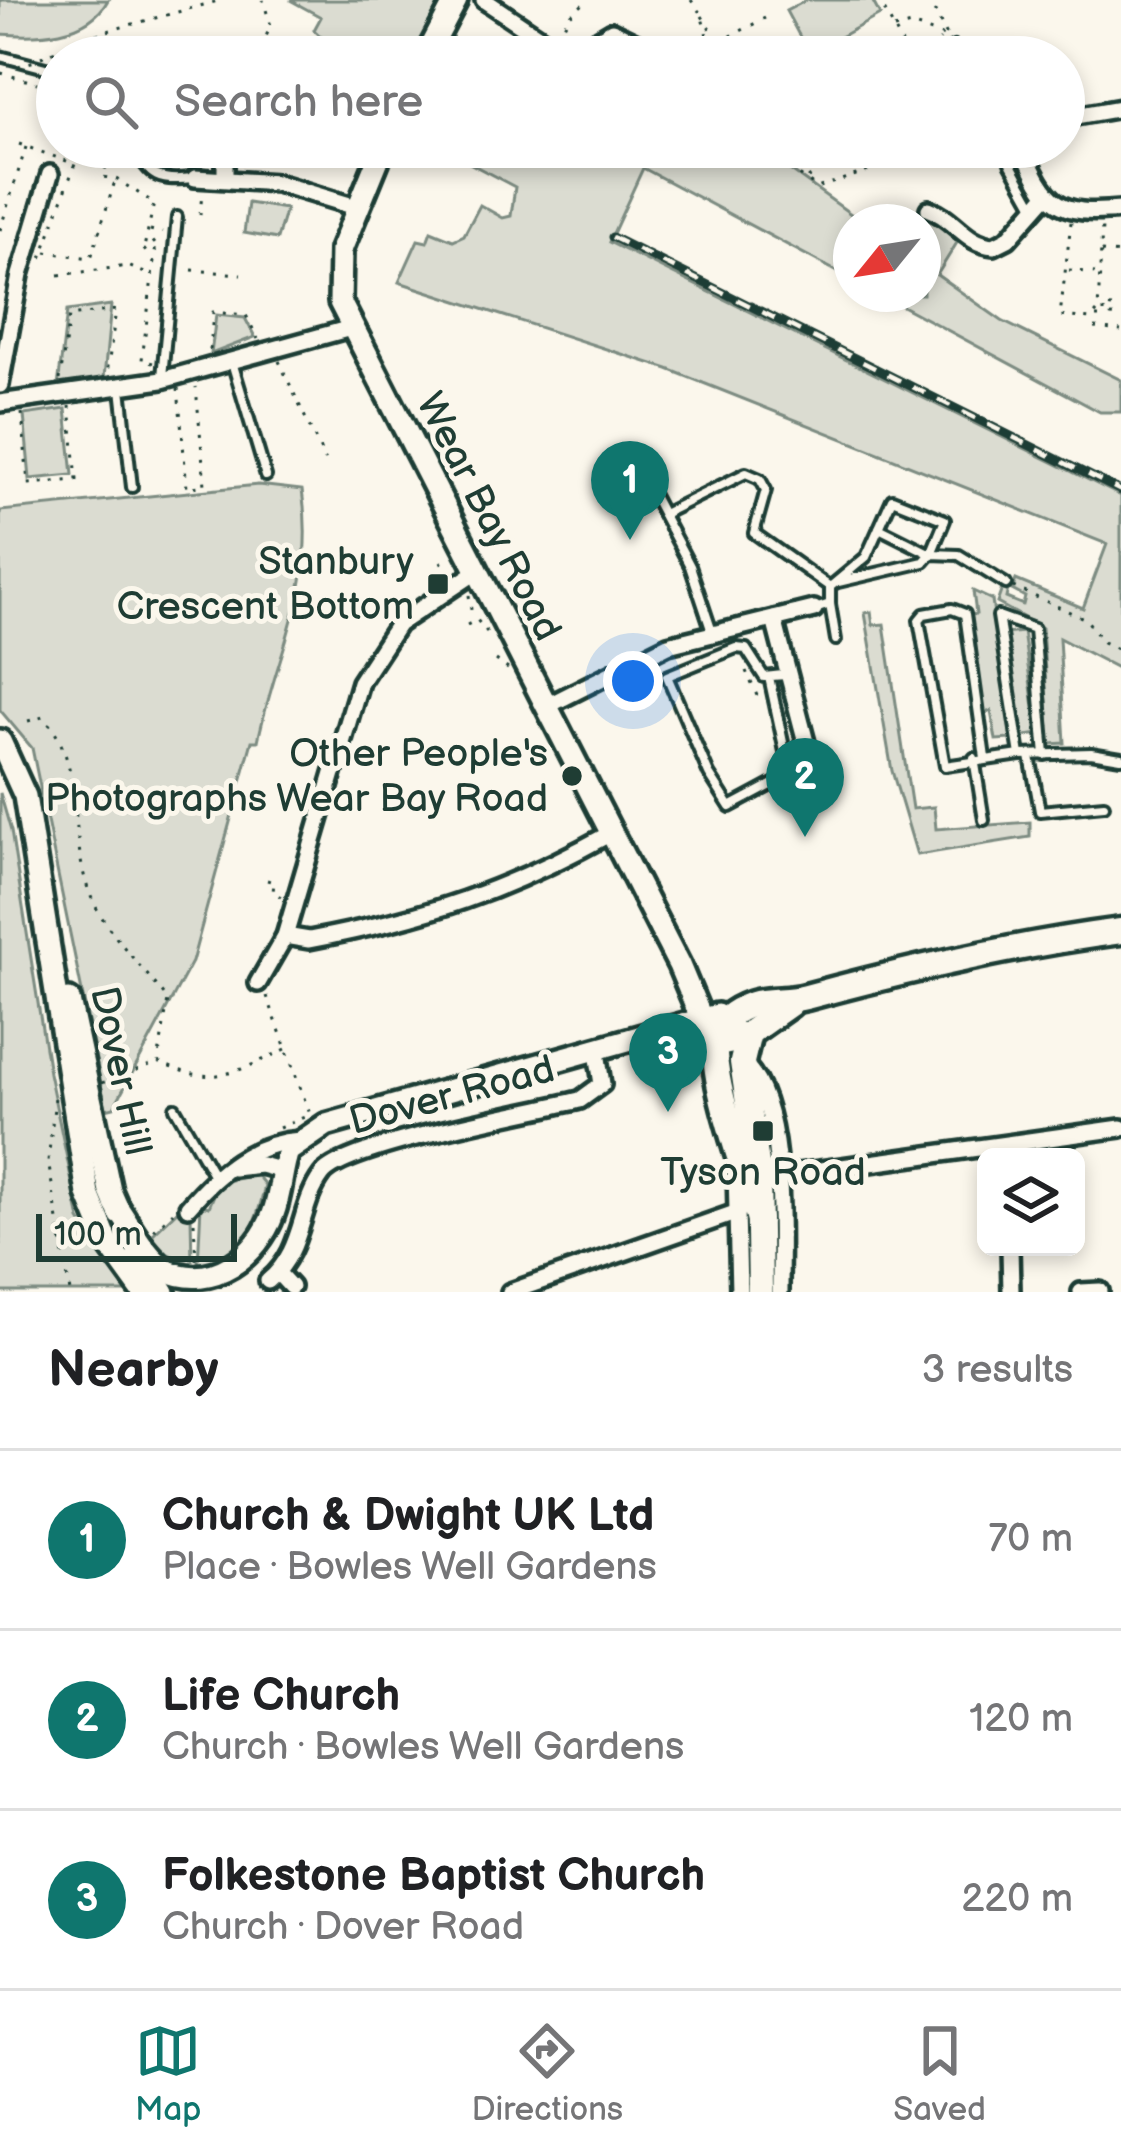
<!DOCTYPE html>
<html lang="en">
<head>
<meta charset="utf-8">
<style>
  :root { --surface:#fff; --page:#f6f6f6; --text:#202124; --muted:#757577; --line:#e0e0e0; --accent:#0f766e }
  body { margin:0; font-family:"Balsamiq Sans",sans-serif; background:var(--page); color:var(--text) }
  .controls { position:absolute; right:36px; bottom:36px; display:grid; overflow:hidden; border-radius:18px; box-shadow:0 6px 18px #0003 }
  .controls button { width:108px; height:108px; display:grid; place-items:center; padding:0; border:0; border-bottom:3px solid var(--line); background:var(--surface); color:var(--text); font:60px sans-serif }
  .compass { position:absolute; left:833px; top:204px; width:108px; height:108px; border-radius:50%; background:var(--surface); box-shadow:0 6px 18px #0003; rotate:240deg }
  .scale { position:absolute; left:36px; bottom:30px; width:201px; box-sizing:border-box; padding-left:12px; border:6px solid #1f3d34; border-top:0; font-size:33px; line-height:42px; white-space:nowrap; color:#1f3d34; -webkit-text-stroke:9px #fbf7ec; paint-order:stroke }
  .you { position:absolute; left:633px; top:681px; width:42px; height:42px; margin:-30px; border:9px solid #fff; border-radius:50%; background:#1a73e8; box-shadow:0 0 0 18px #1a73e833 }
  .badge { display:grid; place-items:center; width:78px; height:78px; border-radius:50%; background:var(--accent); color:#fff; font-size:39px; font-weight:700 }
  .pin { position:absolute; translate:-50% -99px; filter:drop-shadow(0 3px 6px #0008) }
  .pin::after { content:''; position:absolute; top:63px; width:42px; height:36px; background:inherit; clip-path:polygon(0 0,100% 0,50% 100%) }
  .list { margin:0; padding:0; list-style:none }
  h2 { display:flex; justify-content:space-between; align-items:center; height:156px; margin:0; padding:0 48px; font-size:51px }
  h2 small { font-size:39px; font-weight:400; color:var(--muted) }
  .list li { display:grid; grid-template-columns:78px 1fr auto; gap:36px; align-items:center; box-sizing:border-box; height:180px; padding:0 48px; border-top:3px solid var(--line) }
  .list b { display:block; font-size:45px; white-space:nowrap }
  .list p { margin:0; font-size:39px; white-space:nowrap; color:var(--muted) }
  .list em { font-size:39px; font-style:normal; color:var(--muted) }
  .icon { flex:none; width:66px; height:66px; fill:none; stroke:currentColor; stroke-width:2; stroke-linecap:round; stroke-linejoin:round }
  .map { position:relative; flex:none; width:1121px; height:1292px; overflow:hidden }
  .search { position:absolute; background:var(--surface); box-shadow:0 6px 18px #0003; left:36px; right:36px; top:36px; height:132px; display:flex; align-items:center; gap:30px; box-sizing:border-box; padding:0 42px; border-radius:66px; color:var(--muted); font-size:45px }
  .sheet { height:696px; background:var(--surface) }
  nav { display:flex; justify-content:space-around; align-items:center; box-sizing:border-box; height:168px; border-top:3px solid var(--line); background:var(--surface); font-size:33px; color:var(--muted) }
  nav a { display:grid; justify-items:center; gap:6px }
  nav .on { color:var(--accent) }
  .map>svg:first-child { display:block }
  .green { fill:#dbdcd1; stroke:#7d8c82; stroke-width:3 }
  .lines { fill:none; stroke-linecap:round; stroke-linejoin:round }
  .lane-casing { stroke:#1f3d34; stroke-width:16 }
  .street-casing { stroke:#1f3d34; stroke-width:24 }
  .secondary-casing { stroke:#1f3d34; stroke-width:30 }
  .primary-casing { stroke:#1f3d34; stroke-width:33 }
  .path { stroke:#1f3d34; stroke-width:3; stroke-dasharray:3 9; stroke-linecap:butt }
  .lane { stroke:#fbf7ec; stroke-width:8 }
  .street { stroke:#fbf7ec; stroke-width:15 }
  .secondary { stroke:#fbf7ec; stroke-width:21 }
  .primary { stroke:#fbf7ec; stroke-width:24 }
  .rail-casing { stroke:#1f3d34; stroke-width:9 }
  .rail { stroke:#fbf7ec; stroke-width:4.5; stroke-dasharray:14; stroke-linecap:butt }
  .path-bridge { stroke:#1f3d34; stroke-width:3; stroke-dasharray:3 9; stroke-linecap:butt }
  .poi-dot { fill:#1f3d34; stroke:#fbf7ec; stroke-width:4.5 }
  .labels { text-anchor:middle; dominant-baseline:central; stroke-width:10; stroke-linejoin:round; paint-order:stroke }
  .street-label { font-size:39px; fill:#1f3d34; stroke:#fbf7ec }
  .poi-label { font-size:39px; fill:#1f3d34; stroke:#fbf7ec; text-anchor:end }
</style>
</head>
<body>
<div class="map">
<svg width="1121" height="1292" viewBox="0 0 1121 1292">
  <rect width="100%" height="100%" fill="#fbf7ec"/>
  <filter id="ink" filterUnits="userSpaceOnUse"><feTurbulence type="fractalNoise" baseFrequency=".00833" numOctaves="2"/><feDisplacementMap in="SourceGraphic" scale="24" xChannelSelector="R" yChannelSelector="G"/><feConvolveMatrix kernelMatrix="1 2 1 2 8 2 1 2 1" color-interpolation-filters="sRGB"/></filter>
  <g filter="url(#ink)">
    <g class="green">
      <path d="M0,0H108C88,37 36,37 0,34Z"/>
      <polygon points="290,0 441,0 410,57 343,57 314,30 321,17"/>
      <polygon points="807,0 872,0 880,15 809,54 786,11"/>
      <polygon points="468,147 758,147 862,222 851,222 851,279 643,168 609,242 1121,496 1121,670 1059,638 1065,743 1050,744 1042,628 997,603 1003,586 1008,589 1006,598 1023,605 1025,597 1012,590 1016,580 1083,608 1107,544 668,369 399,282 418,240 427,242 431,231 453,240 464,235 480,205 503,218 511,216 515,187 462,159"/>
      <polygon points="248,203 286,209 277,239 244,233"/>
      <polygon points="913,213 942,224 958,241 937,275 1002,321 1121,380 1121,412 1100,412 880,294 923,294 923,222 892,222"/>
      <polygon points="111,305 104,378 58,387 67,311"/>
      <polygon points="216,315 245,318 255,337 211,354"/>
      <polygon points="66,409 73,475 30,479 24,415"/>
      <path d="M258,485L302,490C317,587 277,649 258,741H252L192,962L114,1107L106,1109L32,748L0,710V511Z"/>
      <polygon points="973,591 992,600 1011,739 996,740 991,711 985,713 969,615 976,614"/>
      <polygon points="871,612 873,625 884,624 912,809 934,807 936,829 1030,822 1030,837 917,855 892,771 865,613"/>
      <polygon points="1023,632 1038,734 1021,737 1004,634"/>
      <polygon points="0,793 11,831 49,1073 80,1220 96,1247 137,1292 0,1292"/>
      <path d="M256,1174L265,1185C256,1228 244,1257 198,1265L201,1205L209,1207L219,1183Z"/>
      <polygon points="181,1207 191,1215 192,1264 168,1254 151,1236"/>
    </g>
    <g class="lines">
      <g class="lane-casing">
        <g id="lane">
          <polyline points="0,56 57,71"/>
          <polyline points="940,57 954,47 969,57"/>
          <path d="M135,147C148,178 160,182 193,178"/>
          <polyline points="1010,163 1034,206"/>
          <polyline points="232,362 266,476"/>
          <polyline points="162,377 177,217"/>
          <polyline points="121,388 132,487"/>
          <polyline points="639,469 690,566 712,632"/>
          <polyline points="663,514 746,473 760,479 766,490 754,533 830,587 830,604 815,609"/>
          <polyline points="879,528 931,554"/>
          <polyline points="838,582 924,562 931,554 959,555 1006,584"/>
          <polyline points="830,587 866,557 892,499 945,520 931,554"/>
          <polyline points="830,604 836,640"/>
          <path d="M769,677L790,775L730,807L709,774L667,676L736,648L746,649L764,677C772,676 780,675 788,675"/>
          <polyline points="1020,755 998,616 1034,629 1045,755"/>
          <polyline points="1030,756 1040,811 1104,805"/>
          <polyline points="974,758 984,820"/>
          <polyline points="985,758 965,614 952,609 924,614 919,620 945,766 1020,755 1091,753 1121,758"/>
          <polyline points="175,1108 214,1176"/>
        </g>
      </g>
      <g class="street-casing">
        <g id="street">
          <polyline points="484,0 563,53 582,49 612,31 637,43"/>
          <polyline points="1064,118 1121,108"/>
          <path d="M1022,147C1048,205 1056,216 1121,210"/>
          <polyline points="225,159 225,178"/>
          <polyline points="195,178 277,183 356,207"/>
          <path d="M929,209C955,218 965,244 994,246L1008,239L1047,195"/>
          <polyline points="0,385 20,275 50,174"/>
          <polyline points="0,403 162,380 351,328"/>
          <polyline points="774,619 815,777"/>
          <polyline points="547,706 668,645 814,609"/>
          <path d="M285,936L309,940C425,918 507,891 611,833"/>
          <polyline points="258,983 285,936 360,682 398,624 476,572"/>
          <path d="M747,1067C787,1110 780,1235 780,1292"/>
          <polyline points="233,1168 261,1165 283,1171"/>
          <polyline points="736,1171 739,1292"/>
          <polyline points="777,1176 1121,1128"/>
          <path d="M188,1207C218,1172 252,1143 300,1140"/>
          <polyline points="1010,1247 1011,1292"/>
          <polyline points="278,1273 291,1287"/>
          <path d="M268,1281C305,1250 298,1207 322,1175C344,1145 535,1111 580,1100L602,1084L597,1052"/>
          <polyline points="510,1292 738,1212"/>
          <polyline points="1081,1292 1100,1291"/>
        </g>
      </g>
      <g class="secondary-casing">
        <g id="secondary">
          <polyline points="426,57 456,0"/>
          <polyline points="383,147 341,250 340,302 679,965 699,1013 701,1042"/>
          <polyline points="0,741 25,796 88,1194 109,1245 143,1292"/>
          <polyline points="69,1000 110,1191 120,1214"/>
          <path d="M115,1204C130,1225 144,1255 166,1270C213,1292 258,1255 273,1214C281,1194 281,1171 288,1151L326,1125L717,1015L745,1040L716,1046L646,1039"/>
          <polyline points="138,1253 164,1292"/>
        </g>
      </g>
      <g class="primary-casing">
        <g id="primary">
          <path d="M759,1220C748,1180 705,1069 717,1033C722,1018 738,1009 752,1004C769,999 788,1002 806,997C910,969 1014,945 1121,931"/>
          <polyline points="760,1292 758,1171 742,1062 749,1033 790,1004"/>
        </g>
      </g>
      <g class="path">
        <polyline points="691,0 701,14 713,57"/>
        <polyline points="879,0 909,57"/>
        <polyline points="929,0 947,36"/>
        <polyline points="702,16 728,57"/>
        <polyline points="894,29 911,25 947,37"/>
        <polyline points="559,35 569,16 588,0"/>
        <polyline points="720,42 765,18"/>
        <polyline points="41,57 100,33 222,0"/>
        <polyline points="256,57 271,26 263,0"/>
        <polyline points="922,57 940,40"/>
        <polyline points="1,73 37,83"/>
        <polyline points="19,144 75,164 39,264"/>
        <polyline points="761,147 817,188 940,147"/>
        <polyline points="787,147 812,181"/>
        <polyline points="109,155 103,177 116,179 154,203 143,252 156,241"/>
        <polyline points="200,215 202,193"/>
        <polyline points="1071,222 1060,316 1091,319 1098,311 1102,226"/>
        <polyline points="0,230 26,147"/>
        <polyline points="150,230 162,233"/>
        <polyline points="46,252 91,258 115,181"/>
        <polyline points="1101,252 1121,254"/>
        <polyline points="192,270 241,274"/>
        <polyline points="1069,270 1095,273"/>
        <polyline points="59,275 128,266 152,276"/>
        <polyline points="1096,317 1104,317 1104,306 1112,307 1111,316 1121,317"/>
        <polyline points="1095,328 1121,331"/>
        <polyline points="210,350 213,312 246,315 258,339"/>
        <polyline points="279,361 325,460"/>
        <polyline points="153,363 142,360 156,245"/>
        <polyline points="60,380 69,316 116,310 107,374"/>
        <polyline points="178,388 187,488 205,485 196,387"/>
        <polyline points="22,413 28,484 77,480 70,406"/>
        <polyline points="441,561 446,571 457,566"/>
        <polyline points="1013,587 1086,619 1103,642 1121,651"/>
        <polyline points="469,595 472,617"/>
        <polyline points="467,625 477,620 487,632"/>
        <polyline points="496,660 508,669"/>
        <polyline points="746,671 758,698"/>
        <path d="M28,721L43,717C87,763 67,836 90,894C105,932 143,967 168,1000L158,1062"/>
        <polyline points="267,880 274,882 273,892 281,897"/>
        <polyline points="267,996 311,1117"/>
        <path d="M102,1083L158,1062C214,1087 233,1074 286,1049"/>
        <polyline points="55,1098 48,1161 70,1292"/>
        <polyline points="279,1128 309,1115"/>
        <polyline points="194,1222 196,1260"/>
        <polyline points="154,1230 173,1212"/>
      </g>
      <use href="#lane" class="lane"/>
      <use href="#street" class="street"/>
      <use href="#secondary" class="secondary"/>
      <use href="#primary" class="primary"/>
      <g class="rail-casing">
        <polyline id="rail" points="612,237 1121,491"/>
      </g>
      <use href="#rail" class="rail"/>
      <polyline class="path-bridge" points="18,66 35,61"/>
    </g>
  </g>
  <g class="poi-dot">
    <rect x="426" y="572" width="24" height="24" rx="6"/>
    <circle cx="572" cy="776" r="12"/>
    <rect x="751" y="1119" width="24" height="24" rx="6"/>
  </g>
  <g class="labels">
    <g class="street-label">
      <text transform="translate(488 517) rotate(63)">Wear Bay Road</text>
      <text transform="translate(120 1071) rotate(78)">Dover Hill</text>
      <text transform="translate(452 1096) rotate(-15)">Dover Road</text>
    </g>
    <g class="poi-label">
      <text x="414" y="562">Stanbury<tspan x="414" dy="45">Crescent Bottom</tspan></text>
      <text x="548" y="754">Other People's<tspan x="548" dy="45">Photographs Wear Bay Road</tspan></text>
      <text x="763" y="1173" text-anchor="middle">Tyson Road</text>
    </g>
  </g>
</svg>
<div class="controls">
<button><svg class="icon" aria-label="layers" viewBox="0 0 24 24"><path d="M12 4l9 5-9 5-9-5zM3 14l9 5 9-5"/></svg></button>
</div>
<svg class="compass" viewBox="-18 -18 36 36"><path d="M0-13l5 13h-10z" fill="#e53935"/><path d="M0 13l5-13h-10z" fill="#757577"/></svg>
<div class="scale">100 m</div>
<div class="you"></div>
<div class="pin badge" style="left:630px;top:540px">1</div>
<div class="pin badge" style="left:805px;top:837px">2</div>
<div class="pin badge" style="left:668px;top:1112px">3</div>
<div class="search"><svg class="icon" aria-label="search" viewBox="0 0 24 24"><circle cx="10" cy="10" r="6"/><path d="M15 15l6 6"/></svg>Search here</div>
</div>
<section class="sheet">
<h2>Nearby<small>3 results</small></h2>
<ul class="list">
<li><span class="badge">1</span><div><b>Church &amp; Dwight UK Ltd</b><p>Place · Bowles Well Gardens</p></div><em>70 m</em></li>
<li><span class="badge">2</span><div><b>Life Church</b><p>Church · Bowles Well Gardens</p></div><em>120 m</em></li>
<li><span class="badge">3</span><div><b>Folkestone Baptist Church</b><p>Church · Dover Road</p></div><em>220 m</em></li>
</ul>
</section>
<nav>
<a class="on"><svg class="icon" aria-label="map" viewBox="0 0 24 24"><path d="M3 6l6-2 6 2 6-2v14l-6 2-6-2-6 2zM9 4v14M15 6v14"/></svg>Map</a>
<a><svg class="icon" aria-label="directions" viewBox="0 0 24 24"><path d="M12 3l9 9-9 9-9-9zM9 14v-3h6M13 9l2 2-2 2"/></svg>Directions</a>
<a><svg class="icon" aria-label="saved" viewBox="0 0 24 24"><path d="M7 4h10v16l-5-4-5 4z"/></svg>Saved</a>
</nav>
</body>
</html>
